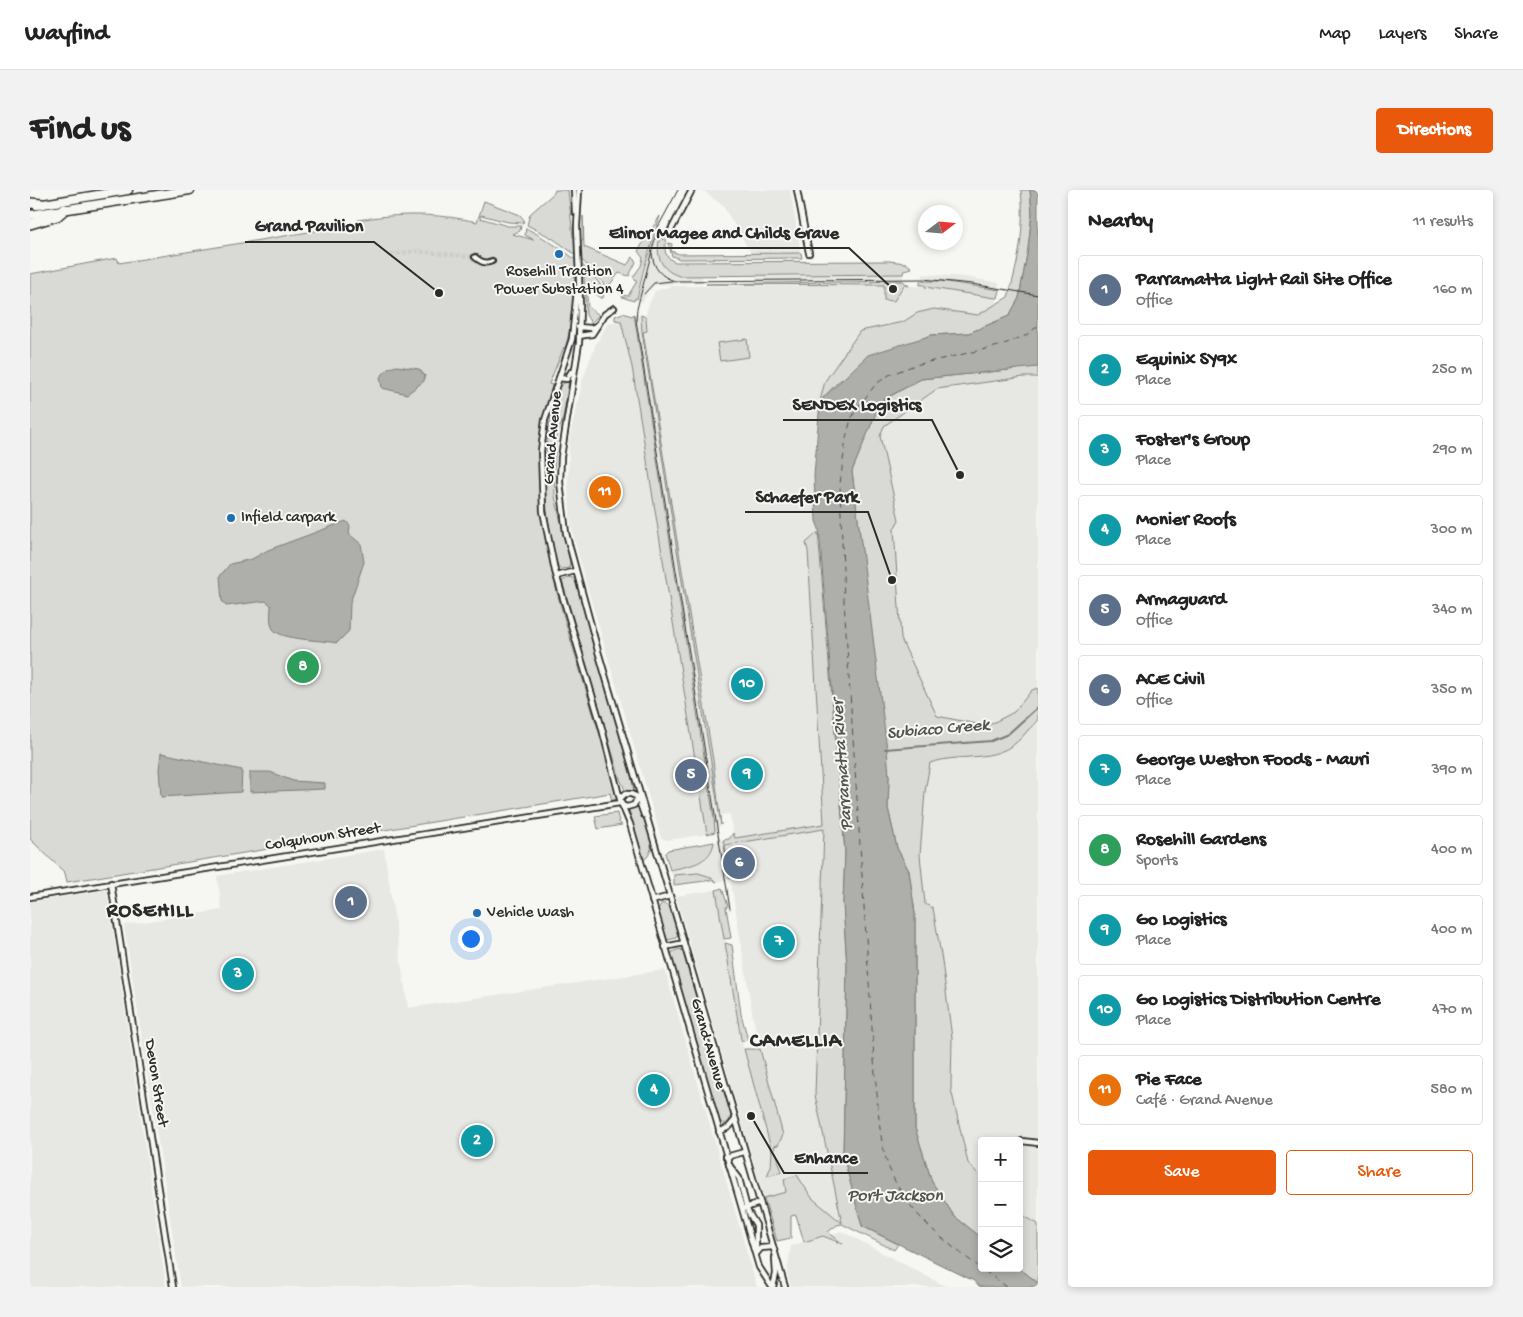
<!DOCTYPE html>
<html lang="en">
<head>
<meta charset="utf-8">
<style>
  :root { --surface:#fff; --page:#f2f2f2; --text:#222; --muted:#767676; --line:#e0e0e0; --accent:#ea580c }
  body { margin:0; font-family:"Gochi Hand",sans-serif; background:var(--page); color:var(--text) }
  .controls { position:absolute; right:15px; bottom:15px; display:grid; overflow:hidden; border-radius:5px; box-shadow:0 2px 8px #0003 }
  .controls button { width:45px; height:45px; display:grid; place-items:center; padding:0; border:0; border-bottom:1px solid var(--line); background:var(--surface); color:var(--text); font:25px sans-serif }
  .compass { position:absolute; left:888px; top:15px; width:45px; height:45px; border-radius:50%; background:var(--surface); box-shadow:0 2px 8px #0003; rotate:74deg }
  .you { position:absolute; left:440px; top:748px; width:18px; height:18px; margin:-12px; border:4px solid #fff; border-radius:50%; background:#1a73e8; box-shadow:0 0 0 8px #1a73e833 }
  .badge { display:grid; place-items:center; width:32px; height:32px; border-radius:50%; background:var(--accent); color:#fff; font-size:16px; font-weight:700 }
  .pin { position:absolute; translate:-50% -50%; border:2px solid #fff; box-shadow:0 1px 5px #0006 }
  .list { margin:0; padding:0; list-style:none }
  h2 { display:flex; justify-content:space-between; align-items:center; height:65px; margin:0; padding:0 20px; font-size:21px }
  h2 small { font-size:16px; font-weight:400; color:var(--muted) }
  .list li { display:grid; grid-template-columns:32px 1fr auto; gap:15px; align-items:center; box-sizing:border-box; height:70px; margin:0 10px 10px; padding:0 10px; border:1px solid var(--line); border-radius:5px }
  .list b { display:block; font-size:19px; white-space:nowrap }
  .list p { margin:0; font-size:16px; white-space:nowrap; color:var(--muted) }
  .list em { font-size:16px; font-style:normal; color:var(--muted) }
  .actions { display:flex; gap:10px; padding:15px 20px }
  .actions a { flex:1; padding:11px 0; border:1px solid var(--accent); border-radius:5px; text-align:center; font-size:18px; color:var(--accent) }
  .actions .main { background:var(--accent); color:#fff }
  .icon { flex:none; width:28px; height:28px; fill:none; stroke:currentColor; stroke-width:2; stroke-linecap:round; stroke-linejoin:round }
  .map { position:relative; flex:none; width:1008px; height:1097px; overflow:hidden; border-radius:5px }
  header { display:flex; align-items:center; gap:30px; box-sizing:border-box; height:70px; padding:0 25px; background:var(--surface); border-bottom:1px solid var(--line) }
  header strong { font-size:24px }
  nav { display:flex; gap:28px; margin-inline-start:auto; font-size:18px }
  .intro { display:flex; align-items:center; justify-content:space-between; box-sizing:border-box; height:120px; padding:0 30px }
  h1 { margin:0; font-size:35px }
  .button { padding:12px 22px; border-radius:5px; background:var(--accent); color:#fff; font-size:18px; font-weight:700 }
  main { display:flex; gap:30px; padding:0 30px }
  aside { flex:1; background:var(--surface); border-radius:5px; box-shadow:0 2px 8px #0003 }
  .map>svg:first-child { display:block }
  .built { fill:#e7e7e3 }
  .green { fill:#d9d9d5; stroke:#828280 }
  .water { fill:#aeaeab; stroke:#7a7a78 }
  .lines { fill:none; stroke-linecap:round; stroke-linejoin:round }
  .stream { stroke:#7a7a78; stroke-width:2 }
  .ferry { stroke:#525251; stroke-width:1; stroke-dasharray:6 5; stroke-linecap:butt }
  .pedestrian-tunnel { stroke:#cdcdca; stroke-width:4; stroke-dasharray:4 2; stroke-linecap:butt }
  .pedestrian-casing { stroke:#2b2b2b; stroke-width:8 }
  .minor-casing { stroke:#2b2b2b; stroke-width:8 }
  .primary-casing { stroke:#2b2b2b; stroke-width:11 }
  .motorway-casing { stroke:#2b2b2b; stroke-width:12 }
  .pedestrian { stroke:#f6f6f2; stroke-width:4 }
  .minor { stroke:#f6f6f2; stroke-width:4.5 }
  .primary { stroke:#f6f6f2; stroke-width:8 }
  .motorway { stroke:#f6f6f2; stroke-width:9 }
  .tram { stroke:#2b2b2b; stroke-width:1 }
  .poi-dot { fill:#1f6fb2; stroke:#f6f6f2; stroke-width:2 }
  .labels { text-anchor:middle; dominant-baseline:central; stroke-width:4; stroke-linejoin:round; paint-order:stroke }
  .poi-label { font-size:16px; fill:#2b2b2b; stroke:#f6f6f2; text-anchor:start }
  .street-label { font-size:16px; fill:#2b2b2b; stroke:#f6f6f2 }
  .water-label { font-size:18px; font-style:italic; fill:#525251; stroke:#f6f6f2 }
  .district-label { font-size:21px; font-weight:bold; letter-spacing:1px; fill:#2b2b2b; stroke:#f6f6f2 }
  .leader { fill:none; stroke:#2b2b2b; stroke-width:2 }
  .callout-dot { fill:#2b2b2b; stroke:#f6f6f2; stroke-width:2 }
  .callout-label { font-size:18px; text-anchor:middle; font-weight:bold; fill:#2b2b2b; stroke:#f6f6f2; stroke-width:4; stroke-linejoin:round; paint-order:stroke }
</style>
</head>
<body>
<header>
<strong>Wayfind</strong>
<nav><a>Map</a><a>Layers</a><a>Share</a></nav>
</header>
<div class="intro"><h1>Find us</h1><a class="button">Directions</a></div>
<main>
<div class="map">
<svg width="1008" height="1097" viewBox="0 0 1008 1097">
  <rect width="100%" height="100%" fill="#f6f6f2"/>
  <filter id="ink" filterUnits="userSpaceOnUse"><feTurbulence type="fractalNoise" baseFrequency=".02" numOctaves="2"/><feDisplacementMap in="SourceGraphic" scale="10" xChannelSelector="R" yChannelSelector="G"/><feConvolveMatrix kernelMatrix="1 2 1 2 8 2 1 2 1" color-interpolation-filters="sRGB"/></filter>
  <g filter="url(#ink)">
    <g class="built">
      <polygon points="673,0 760,0 771,63 721,63 693,16"/>
      <polygon points="626,37 633,40 629,52 628,66 649,86 672,86 672,92 625,95 618,101 613,112 607,111"/>
      <polygon points="873,84 873,91 726,92 726,86"/>
      <polygon points="893,84 935,87 969,93 968,100 911,91 893,91"/>
      <polygon points="854,95 871,103 874,95 923,100 965,108 968,113 948,125 904,119 887,123 873,132 830,141 786,331 789,339 776,353 778,361 794,634 704,648 700,624 691,625 613,142 617,119 625,101 642,96"/>
      <polygon points="604,124 611,125 691,635 685,642"/>
      <polygon points="591,131 602,177 677,644 638,650 631,648 551,376 541,335 538,296 539,251 553,188 566,154 578,133"/>
      <polygon points="980,186 1008,187 1008,1034 989,1023 989,951 952,951 952,988 938,973 921,899 922,848 912,771 903,718 895,714 890,665 895,602 869,450 850,246 855,233 906,199"/>
      <polygon points="794,639 785,905 812,1034 782,1008 767,985 755,995 756,1002 734,1008 646,706 686,700 711,849 742,962 739,983 751,982 744,956 748,955 750,949 723,828 695,655"/>
      <polygon points="693,650 699,689 687,692 678,686 668,683 642,686 640,680 673,671 681,663 684,652"/>
      <polygon points="354,659 378,818 635,780 727,1097 151,1097 94,735 192,720 187,686"/>
      <polygon points="77,700 136,1097 0,1097 0,712"/>
      <polygon points="811,1041 815,1043 917,1097 761,1097 757,1082 761,1056 793,1046 802,1049 804,1047 802,1045"/>
    </g>
    <g class="green">
      <polygon points="525,0 538,0 543,47 553,51 553,26 554,57 597,75 603,67 606,72 599,86 589,83 578,97 581,105 570,89 549,67 522,48 497,35 500,24 524,3"/>
      <path d="M991,0H1000L1002,23L998,59L989,108L979,126L939,143L901,145L809,191L790,211L795,191L830,141L873,132L887,123L904,119L948,125L978,107C989,71 995,38 991,0Z"/>
      <path d="M454,11L490,25L494,30L493,33L478,32L451,25L450,28L478,36H491L490,41L482,44L504,50L495,45L496,38C513,47 580,86 573,108H570L560,96H556L558,117L569,125L561,133L556,125L554,87L545,81L543,127L535,159L534,157L519,194L522,195C488,309 530,411 562,520C568,541 587,589 587,608L582,611L580,603L37,692L35,683L0,649V84L87,68L89,73L328,34V30C369,23 407,23 447,32Z"/>
      <polygon points="630,26 613,82 607,109 605,108 604,111 592,107 593,105 598,106 607,91 603,87 611,76 613,68 608,61"/>
      <path d="M640,32C643,44 624,62 645,72L859,71L876,73L882,78L874,80L873,84L649,86C630,80 625,64 630,47L633,50Z"/>
      <polygon points="638,53 642,54 641,61 649,64 771,63 772,68 650,69 642,66"/>
      <polygon points="873,91 879,96 874,95 864,111 854,110 854,95 676,94"/>
      <polygon points="890,91 911,91 970,100 968,108 965,108 895,97 895,95 890,95"/>
      <polygon points="593,123 602,126 604,124 684,629 685,642 677,644 602,177 591,131 585,130 585,126"/>
      <polygon points="611,125 616,127 617,141 613,142 683,570 691,635 612,142"/>
      <polygon points="717,149 719,167 690,171 687,153"/>
      <path d="M1008,174V187H994L907,199L854,236L850,246L869,330L864,339L871,449L907,526L957,536L984,522L1002,500L1008,498C1008,506 1008,522 1008,529C1007,532 1001,537 998,540C971,577 936,561 900,573L895,602L890,665L895,714L903,718L912,771L922,848L921,899L938,973L952,988V1048L924,1026L902,992L885,938V724L879,681L867,658L858,618L859,587L822,281L850,212L891,189L978,180Z"/>
      <path d="M539,190L533,229L526,248L524,284L525,306L540,372L539,378L530,379C524,370 523,357 521,346C511,296 514,245 528,197Z"/>
      <polygon points="788,342 815,662 813,713 817,777 813,965 832,1036 868,1054 864,1060 812,1034 807,1035 798,1042 813,1054 793,1046 774,1052 766,1025 761,1026 761,1048 747,1051 734,1008 756,1002 754,989 767,985 782,1008 812,1033 785,905 794,639 695,655 700,689 693,650 699,649 703,643 705,648 794,634 778,361 776,353"/>
      <polygon points="540,387 545,389 599,574 604,602 595,600 590,589 532,391"/>
      <path d="M609,616C614,632 631,657 614,670L599,620Z"/>
      <polygon points="587,623 589,632 592,635 568,639 565,626"/>
      <path d="M684,652C681,674 658,676 640,680L635,663L638,660Z"/>
      <polygon points="668,683 678,686 687,692 683,690 644,695 644,685"/>
      <polygon points="692,698 698,716 696,717 701,748 694,749 686,700"/>
      <polygon points="632,713 640,716 648,745 646,748 638,750 635,747 627,720"/>
      <polygon points="695,753 702,755 711,824 718,850 712,851 711,849"/>
      <polygon points="650,759 653,762 701,925 699,931 695,934 689,931 641,767 642,762"/>
      <polygon points="714,859 730,859 753,945 748,955 744,956 752,982 737,986 741,976 742,962"/>
      <polygon points="989,1023 1008,1034 1008,1093 989,1078"/>
    </g>
    <g class="water">
      <polygon points="1000,0 1008,0 1008,177 891,189 851,211 822,281 857,559 859,587 858,618 867,658 879,681 885,724 885,938 902,992 924,1026 952,1048 952,1078 989,1078 1008,1093 1008,1097 949,1097 944,1091 832,1036 813,965 817,777 813,713 815,662 789,339 786,331 784,286 790,211 838,165 902,145 939,143 979,126 989,108 998,59 1002,23"/>
      <polygon points="367,176 389,179 395,186 394,191 377,204 352,198 350,187 359,178"/>
      <path d="M316,331L320,336L319,344L331,354L334,372L320,413L319,441L307,453C292,450 250,450 243,439C239,432 241,423 241,415L236,411L196,416L192,411L190,386L200,374L222,369L238,360Z"/>
      <polygon points="131,563 212,580 211,602 131,607 129,579"/>
      <polygon points="220,582 240,582 263,591 295,593 295,599 220,602"/>
    </g>
    <g class="lines">
      <polyline class="stream" points="855,559 961,551 978,544 1008,517"/>
      <path class="ferry" d="M977,1097C926,1059 867,1025 853,957C848,933 848,908 845,884L814,411L810,294L816,248L821,229L828,217L846,194L859,185L885,175L969,156L995,146L1008,136"/>
      <polyline class="pedestrian-tunnel" points="361,65 385,61 445,67"/>
      <g class="pedestrian-casing">
        <path id="pedestrian" d="M445,67C451,72 455,74 462,71"/>
      </g>
      <g class="minor-casing">
        <g id="minor">
          <polyline points="544,0 545,22"/>
          <polyline points="549,0 547,36 550,115 549,153 531,267 530,292 536,343 568,461 755,1097"/>
          <polyline points="767,0 779,63"/>
          <polyline points="639,44 662,0"/>
          <polyline points="547,100 542,149 515,230 511,261 513,321 525,381 571,535 590,609"/>
          <polyline points="548,137 561,138 568,135"/>
          <polyline points="549,146 562,144 575,124 584,118"/>
          <polyline points="529,188 537,189 541,182"/>
          <polyline points="527,386 545,381"/>
          <polygon points="595,604 601,604 608,607 604,615 597,617 592,615 590,609"/>
          <polyline points="608,608 614,625"/>
          <polyline points="592,615 600,634 729,1077 742,1097"/>
          <polyline points="81,693 143,1097"/>
          <polyline points="0,707 590,613"/>
          <polyline points="622,711 640,706"/>
          <polyline points="635,757 654,753"/>
          <polyline points="689,942 699,937 705,930"/>
          <polyline points="992,951 1008,953"/>
          <polyline points="696,967 714,962"/>
          <polyline points="699,975 709,988 718,1022 726,1035 726,1060"/>
          <polyline points="715,1018 730,1013"/>
          <polyline points="726,1064 731,1058 743,1057"/>
          <polyline points="743,1097 746,1084 745,1068"/>
        </g>
      </g>
      <g class="primary-casing">
        <g id="primary">
          <polyline points="7,15 98,0"/>
          <polyline points="0,25 160,0"/>
        </g>
      </g>
      <g class="motorway-casing">
        <g id="motorway">
          <polyline points="0,13 12,14"/>
          <polyline points="0,34 27,26 35,19"/>
        </g>
      </g>
      <use href="#pedestrian" class="pedestrian"/>
      <use href="#minor" class="minor"/>
      <use href="#primary" class="primary"/>
      <use href="#motorway" class="motorway"/>
      <g class="tram">
        <polyline points="648,0 628,37 607,119 606,130 700,719"/>
        <path d="M622,63C623,78 631,87 645,91L893,89L942,94L1008,105"/>
        <polyline points="614,104 624,93 642,91"/>
      </g>
    </g>
  </g>
  <g class="poi-dot">
    <circle cx="529" cy="64" r="5"/>
    <circle cx="201" cy="328" r="5"/>
    <circle cx="447" cy="723" r="5"/>
  </g>
  <g class="labels">
    <g class="poi-label">
      <text x="529" y="82" text-anchor="middle">Rosehill Traction<tspan x="529" dy="18">Power Substation 4</tspan></text>
      <text x="211" y="328">Infield carpark</text>
      <text x="457" y="723">Vehicle Wash</text>
    </g>
    <g class="street-label">
      <text transform="translate(524 248) rotate(-85)">Grand Avenue</text>
      <text transform="translate(293 648) rotate(-9)">Colquhoun Street</text>
      <text transform="translate(677 854) rotate(74)">Grand Avenue</text>
      <text transform="translate(125 893) rotate(81)">Devon Street</text>
    </g>
    <g class="water-label">
      <text transform="translate(908 540) rotate(-5)">Subiaco Creek</text>
      <text transform="translate(813 575) rotate(-94)">Parramatta River</text>
      <text x="865" y="1006">Port Jackson</text>
    </g>
    <g class="district-label">
      <text x="120" y="722">ROSEHILL</text>
      <text x="766" y="852">CAMELLIA</text>
    </g>
  </g>
  <path class="leader" d="M409 103L344 52H215M863 99L819 58H569M930 285L902 230H753M862 390L838 322H715M721 926L754 983H838"/>
  <g class="callout-dot">
    <circle cx="409" cy="103" r="5"/>
    <circle cx="863" cy="99" r="5"/>
    <circle cx="930" cy="285" r="5"/>
    <circle cx="862" cy="390" r="5"/>
    <circle cx="721" cy="926" r="5"/>
  </g>
  <g class="callout-label">
    <text x="279" y="41">Grand Pavilion</text>
    <text x="694" y="48">Elinor Magee and Childs Grave</text>
    <text x="827" y="220">SENDEX Logistics</text>
    <text x="777" y="312">Schaefer Park</text>
    <text x="796" y="973">Enhance</text>
  </g>
</svg>
<div class="controls">
<button>+</button>
<button>−</button>
<button><svg class="icon" aria-label="layers" viewBox="0 0 24 24"><path d="M12 4l9 5-9 5-9-5zM3 14l9 5 9-5"/></svg></button>
</div>
<svg class="compass" viewBox="-18 -18 36 36"><path d="M0-13l5 13h-10z" fill="#e53935"/><path d="M0 13l5-13h-10z" fill="#767676"/></svg>
<div class="you"></div>
<div class="pin badge" style="left:321px;top:712px;background:#5c6f8a">1</div>
<div class="pin badge" style="left:447px;top:951px;background:#0f9aa8">2</div>
<div class="pin badge" style="left:208px;top:784px;background:#0f9aa8">3</div>
<div class="pin badge" style="left:624px;top:900px;background:#0f9aa8">4</div>
<div class="pin badge" style="left:661px;top:585px;background:#5c6f8a">5</div>
<div class="pin badge" style="left:709px;top:673px;background:#5c6f8a">6</div>
<div class="pin badge" style="left:749px;top:752px;background:#0f9aa8">7</div>
<div class="pin badge" style="left:273px;top:477px;background:#2e9e5b">8</div>
<div class="pin badge" style="left:717px;top:584px;background:#0f9aa8">9</div>
<div class="pin badge" style="left:717px;top:494px;background:#0f9aa8">10</div>
<div class="pin badge" style="left:575px;top:302px;background:#e8710a">11</div>
</div>
<aside>
<h2>Nearby<small>11 results</small></h2>
<ul class="list">
<li><span class="badge" style="background:#5c6f8a">1</span><div><b>Parramatta Light Rail Site Office</b><p>Office</p></div><em>160 m</em></li>
<li><span class="badge" style="background:#0f9aa8">2</span><div><b>Equinix SY9x</b><p>Place</p></div><em>250 m</em></li>
<li><span class="badge" style="background:#0f9aa8">3</span><div><b>Foster's Group</b><p>Place</p></div><em>290 m</em></li>
<li><span class="badge" style="background:#0f9aa8">4</span><div><b>Monier Roofs</b><p>Place</p></div><em>300 m</em></li>
<li><span class="badge" style="background:#5c6f8a">5</span><div><b>Armaguard</b><p>Office</p></div><em>340 m</em></li>
<li><span class="badge" style="background:#5c6f8a">6</span><div><b>ACE Civil</b><p>Office</p></div><em>350 m</em></li>
<li><span class="badge" style="background:#0f9aa8">7</span><div><b>George Weston Foods - Mauri</b><p>Place</p></div><em>390 m</em></li>
<li><span class="badge" style="background:#2e9e5b">8</span><div><b>Rosehill Gardens</b><p>Sports</p></div><em>400 m</em></li>
<li><span class="badge" style="background:#0f9aa8">9</span><div><b>Go Logistics</b><p>Place</p></div><em>400 m</em></li>
<li><span class="badge" style="background:#0f9aa8">10</span><div><b>Go Logistics Distribution Centre</b><p>Place</p></div><em>470 m</em></li>
<li><span class="badge" style="background:#e8710a">11</span><div><b>Pie Face</b><p>Café · Grand Avenue</p></div><em>580 m</em></li>
</ul>
<div class="actions"><a class="main">Save</a><a>Share</a></div>
</aside>
</main>
</body>
</html>
